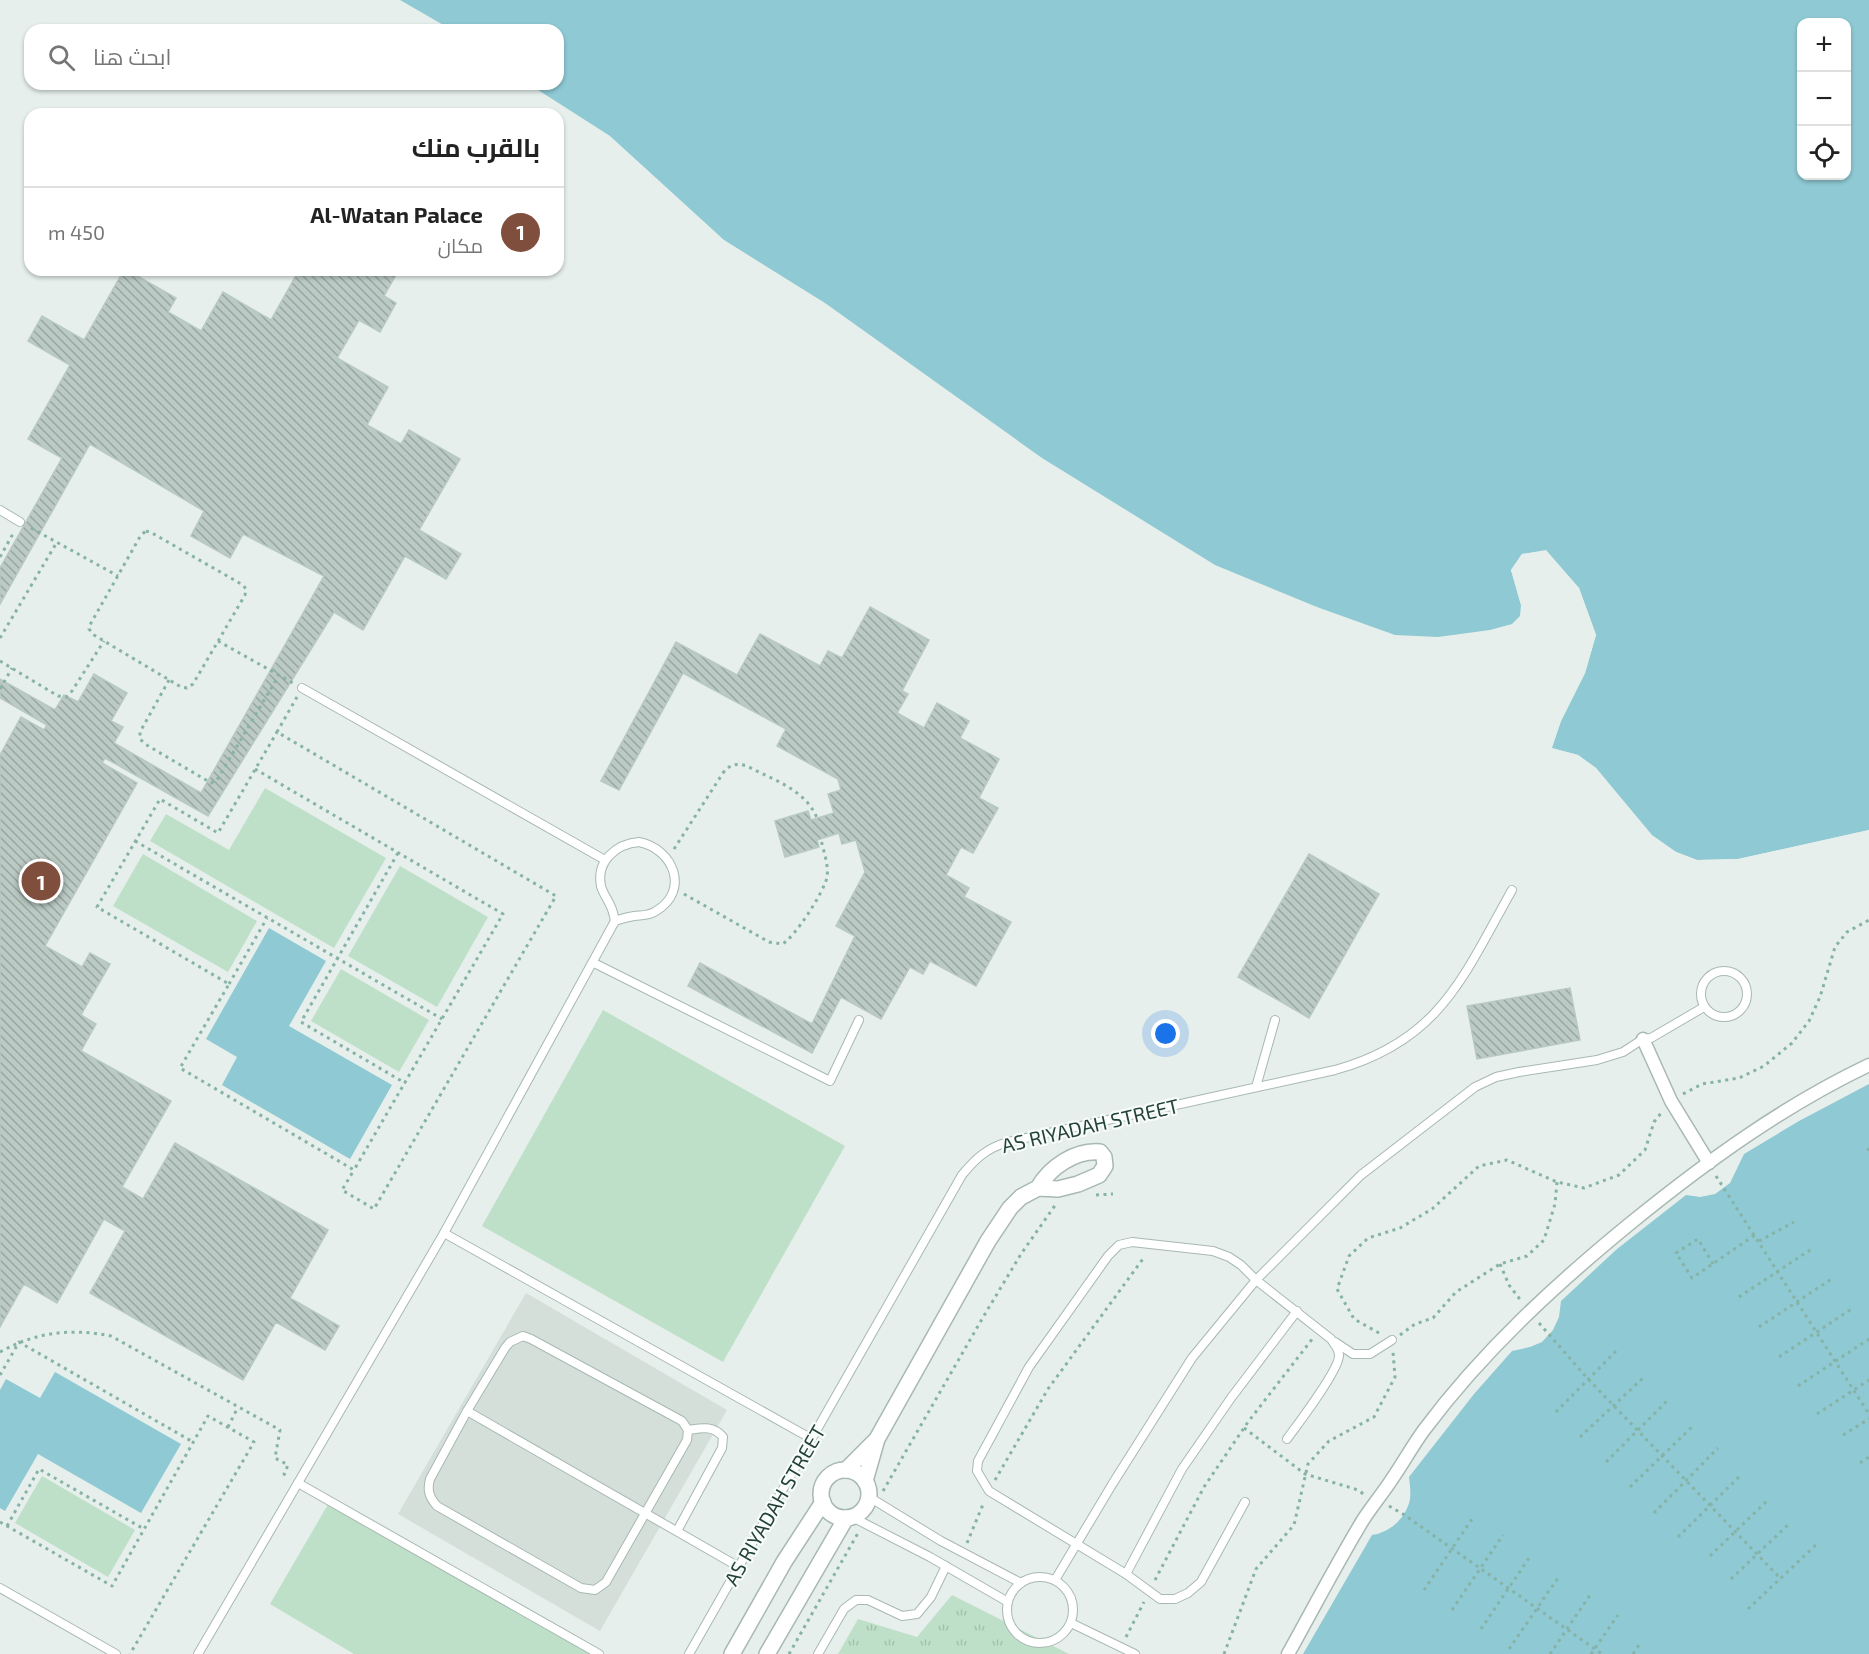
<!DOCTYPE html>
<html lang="ar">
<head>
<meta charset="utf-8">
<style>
  :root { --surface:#fff; --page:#f6f6f6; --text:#222; --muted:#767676; --line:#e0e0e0; --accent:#804e3d }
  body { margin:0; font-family:"Exo 2",Cairo,sans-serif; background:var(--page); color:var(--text); direction:rtl }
  .controls { position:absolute; right:18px; top:18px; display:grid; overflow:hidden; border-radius:12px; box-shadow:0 2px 4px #0004 }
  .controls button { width:54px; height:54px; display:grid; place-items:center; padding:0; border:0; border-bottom:2px solid var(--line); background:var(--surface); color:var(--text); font:30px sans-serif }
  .you { position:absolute; left:1166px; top:1034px; width:21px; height:21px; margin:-15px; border:4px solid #fff; border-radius:50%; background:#1a73e8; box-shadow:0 0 0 9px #1a73e833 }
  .badge { display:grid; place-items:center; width:39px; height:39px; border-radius:50%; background:var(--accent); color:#fff; font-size:20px; font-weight:700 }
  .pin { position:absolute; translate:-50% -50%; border:3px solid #fff; box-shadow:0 2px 6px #0006 }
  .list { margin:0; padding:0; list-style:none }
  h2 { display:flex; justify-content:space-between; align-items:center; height:78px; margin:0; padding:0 24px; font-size:26px }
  h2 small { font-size:20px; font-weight:400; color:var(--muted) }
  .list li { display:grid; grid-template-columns:39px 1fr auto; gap:18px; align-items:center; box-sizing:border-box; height:90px; padding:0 24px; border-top:2px solid var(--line) }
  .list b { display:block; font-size:22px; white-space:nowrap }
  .list p { margin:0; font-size:20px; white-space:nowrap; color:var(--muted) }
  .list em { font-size:20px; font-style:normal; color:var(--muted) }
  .icon { flex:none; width:33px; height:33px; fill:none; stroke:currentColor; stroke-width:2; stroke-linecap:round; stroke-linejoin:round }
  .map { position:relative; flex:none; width:1869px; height:1654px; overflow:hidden; direction:ltr }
  .search { position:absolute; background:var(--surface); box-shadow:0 2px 4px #0004; left:24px; top:24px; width:540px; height:66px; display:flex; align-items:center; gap:15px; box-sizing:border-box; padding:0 21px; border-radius:18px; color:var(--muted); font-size:22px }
  .panel { position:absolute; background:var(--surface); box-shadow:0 2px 4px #0004; left:24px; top:108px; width:540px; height:168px; border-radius:18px; direction:rtl }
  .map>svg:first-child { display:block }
  .built { fill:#d4dfda }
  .green { fill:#bfe0c8 }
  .park { fill:url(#park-tufts) }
  .water { fill:#8ec9d4; fill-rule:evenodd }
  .pier { fill:#e6efeb }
  .building { fill:url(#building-back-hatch); stroke:#b8c9c2; stroke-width:1.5 }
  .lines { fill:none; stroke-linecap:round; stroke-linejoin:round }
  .service-casing { stroke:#a8b8b2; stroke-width:10 }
  .pedestrian-casing { stroke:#a8b8b2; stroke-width:15 }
  .minor-casing { stroke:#a8b8b2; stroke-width:18 }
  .path { stroke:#86b3a5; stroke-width:3; stroke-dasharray:3 4.5; stroke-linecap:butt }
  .service { stroke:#fff; stroke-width:8 }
  .pedestrian { stroke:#fff; stroke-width:12 }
  .minor { stroke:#fff; stroke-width:15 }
  .labels { text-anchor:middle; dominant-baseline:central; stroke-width:4.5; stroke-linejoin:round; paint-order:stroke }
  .street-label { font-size:20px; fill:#24423a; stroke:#f7fbf9 }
</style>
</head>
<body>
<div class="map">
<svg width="1869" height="1654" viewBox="0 0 1869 1654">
  <defs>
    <pattern id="park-tufts" width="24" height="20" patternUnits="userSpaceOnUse" patternTransform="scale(1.5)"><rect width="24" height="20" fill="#bfe0c8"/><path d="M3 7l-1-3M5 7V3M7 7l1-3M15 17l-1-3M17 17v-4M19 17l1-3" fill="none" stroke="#a4c1ad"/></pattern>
    <pattern id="building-back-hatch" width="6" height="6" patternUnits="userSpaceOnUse" patternTransform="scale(1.5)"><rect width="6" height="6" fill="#bbcac4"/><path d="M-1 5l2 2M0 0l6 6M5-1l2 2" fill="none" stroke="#98a6a0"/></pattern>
  </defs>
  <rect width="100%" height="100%" fill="#e6efeb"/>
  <polygon class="built" points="526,1293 727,1410 600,1631 398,1514"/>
  <g class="green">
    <polygon points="265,788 386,858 334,948 150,841 166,814 229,850"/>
    <polygon points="143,854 257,921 228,972 113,906"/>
    <polygon points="400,866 488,917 437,1007 348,956"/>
    <polygon points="341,969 429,1020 399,1072 311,1021"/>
    <polygon points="603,1010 845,1146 723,1362 482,1226"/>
    <polygon points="42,1476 135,1530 108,1577 15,1523"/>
    <polygon points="330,1501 599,1654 354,1654 270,1604"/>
  </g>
  <polygon class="park" points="952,1595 1069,1654 838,1654 858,1619 917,1637"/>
  <g class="water">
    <path d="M400,0H1869V830L1738,859L1697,860L1676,852L1652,836L1596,768L1578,755L1551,748L1561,721L1585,673L1596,635L1579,588L1546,551L1522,554L1511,570L1521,605L1520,616L1512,624L1490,630L1438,637L1395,635L1317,607L1215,565L1042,458L825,303L724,240L610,136L535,88L532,84H558V30H452ZM1802,22H1846V176H1802Z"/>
    <polygon points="269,928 326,961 289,1026 392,1085 350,1159 222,1085 237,1057 206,1039"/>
    <path d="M1869,1084V1654H1303L1372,1535C1387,1533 1402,1522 1408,1506C1412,1497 1410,1487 1409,1477L1474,1394L1512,1351L1530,1347L1542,1342L1553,1330L1559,1317L1561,1301L1617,1249L1686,1195L1700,1197L1715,1194L1730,1183L1744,1154L1799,1121Z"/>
    <polygon points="55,1372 181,1444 141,1513 38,1454 5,1511 0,1508 0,1390 6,1379 40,1398"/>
  </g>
  <polygon class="pier" points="1546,550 1579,588 1596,635 1585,673 1561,721 1552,748 1578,755 1596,768 1652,835 1676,852 1697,860 1738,859 1869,830 1869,833 1739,862 1697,863 1675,854 1650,838 1594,770 1577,757 1549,750 1549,747 1558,720 1582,672 1593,635 1576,589 1544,554 1524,556 1514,570 1524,606 1521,605 1511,570 1522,554"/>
  <g class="building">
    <polygon points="124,270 127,270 176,298 168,312 201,331 223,292 271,320 299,270 391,270 397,273 384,296 396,303 380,332 359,320 337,358 388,387 367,425 401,444 409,430 460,459 419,530 461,554 446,579 405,556 363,630 334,612 208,816 105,758 102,763 137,783 45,946 82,967 90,953 110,964 81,1015 96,1024 81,1051 171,1101 122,1187 143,1199 175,1143 328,1230 290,1298 339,1326 325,1350 276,1322 243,1380 90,1293 125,1231 104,1219 57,1303 24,1284 0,1327 0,755 21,717 44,730 47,725 0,698 0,679 55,710 64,695 78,702 94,674 127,693 111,721 123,727 114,743 201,793 324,576 243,534 230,558 191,536 204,511 90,444 0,604 0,568 62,458 28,439 70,365 28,341 42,316 84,340"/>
    <polygon points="870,607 929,640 902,691 908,694 897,713 924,728 937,703 969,721 960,738 999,759 979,798 998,808 973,853 961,847 946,875 969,888 964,897 1011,922 976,986 930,961 923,974 910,967 881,1019 841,997 812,1053 688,986 700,963 812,1024 855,936 836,926 865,872 856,840 842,844 839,833 817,840 819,847 785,857 775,821 808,811 811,820 834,813 828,794 841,790 838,779 777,746 786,729 683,673 619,790 601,781 676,642 737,675 760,634 820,666 828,651 842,658"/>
    <polygon points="1309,854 1379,894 1309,1018 1238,977"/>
    <polygon points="1570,988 1580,1040 1477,1059 1467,1006"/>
  </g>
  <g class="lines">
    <g class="service-casing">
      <g id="service">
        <polyline points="0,510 20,522"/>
        <polyline points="302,688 605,860"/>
        <path d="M639,842C674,849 690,891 656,911C649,916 642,915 634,916C627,917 621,919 615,921C614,916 613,911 611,907C608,899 603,894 601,886C596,861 616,844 639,842Z"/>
        <polyline points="594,963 830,1081 859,1020"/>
        <circle cx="1724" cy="994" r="23"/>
        <polyline points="1256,1087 1275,1020"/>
        <polyline points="444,1233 812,1439"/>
        <path d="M523,1336L531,1339L682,1421L688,1430L687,1440L606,1582L595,1590L581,1588L437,1506C429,1497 427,1490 430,1479L467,1411L505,1348L510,1342Z"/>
        <polyline points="1335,1342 1353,1354 1370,1354 1392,1340"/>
        <polyline points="467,1411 739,1567"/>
        <polyline points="298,1483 599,1654"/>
        <polyline points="869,1497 941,1541 1021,1583"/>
        <path d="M1245,1502L1201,1582L1188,1593L1175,1599H1160L1126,1574L989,1491L977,1471L978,1461L1029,1367L1108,1256L1119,1245L1132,1242L1213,1251L1229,1257L1241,1265L1256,1280L1331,1339C1334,1344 1339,1349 1339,1355C1340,1369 1297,1425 1287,1439"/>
        <polyline points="852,1517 930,1557 1008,1602"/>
        <path d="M677,1531L722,1448L723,1437C713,1425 702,1428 688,1430"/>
        <polyline points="1126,1574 1182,1469 1231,1398 1297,1311"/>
        <circle cx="1040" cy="1610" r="33"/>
        <polyline points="1055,1580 1113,1483 1192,1358 1256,1280 1361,1175 1475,1087 1496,1077 1519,1072 1597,1060 1623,1052 1643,1039 1651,1038 1704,1007"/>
        <polyline points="0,1588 116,1654"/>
        <polyline points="1071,1623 1135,1654"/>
        <polyline points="198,1654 444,1233 615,921"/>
        <path d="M689,1654L962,1175C976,1158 987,1148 1008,1142L1335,1070C1440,1041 1463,977 1512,890"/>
        <polyline points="818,1654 844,1609 856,1600 868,1600 902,1616 917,1614 931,1597 946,1566"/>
      </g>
    </g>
    <g class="pedestrian-casing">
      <g id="pedestrian">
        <polyline points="1643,1039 1671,1101 1709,1163"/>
        <path d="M1288,1654C1313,1609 1337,1563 1363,1520C1372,1506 1383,1493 1392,1479C1403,1463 1413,1445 1424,1430C1483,1351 1556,1284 1632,1222C1706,1162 1783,1106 1869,1065"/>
      </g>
    </g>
    <g class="minor-casing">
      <g id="minor">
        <polyline points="846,1470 875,1441"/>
        <circle cx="845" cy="1494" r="24"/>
        <path d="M865,1481L877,1439L988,1241L1010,1208L1021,1197L1038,1188L1058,1189L1078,1184L1099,1175L1105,1166L1104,1157L1100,1152C1075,1150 1050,1167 1038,1188"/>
        <polyline points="732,1654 784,1562 823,1502"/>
        <polyline points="767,1654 846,1518"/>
      </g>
    </g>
    <g class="path">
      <polyline points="31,528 118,576"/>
      <polygon points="146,531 152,533 243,585 246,589 245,595 193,684 187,688 181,687 94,635 89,629 91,623 141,535"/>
      <polyline points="0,557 14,532"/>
      <polyline points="0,638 57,542"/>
      <polyline points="218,641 293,683"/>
      <polyline points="0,661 58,696 66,697 72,691 104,641"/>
      <polyline points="169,680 140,732 140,739 145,744 211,783 217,780 279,675"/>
      <polyline points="0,689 12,668"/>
      <polyline points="297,697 277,732 556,896 374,1209 342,1190 354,1170"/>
      <polyline points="255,769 503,914 354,1170 180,1068 229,984 97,907 160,799 218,833 277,732"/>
      <polyline points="135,841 442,1019"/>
      <path d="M674,849L723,773C730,764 737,763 747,766C773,780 805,789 817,818"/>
      <polyline points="398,853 301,1022 405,1083"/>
      <path d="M684,894L769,942L782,944C794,939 825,890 827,877C829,865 823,850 821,839"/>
      <polyline points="229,984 267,918"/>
      <polyline points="1683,1094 1702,1084 1739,1078 1764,1066 1792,1043 1809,1021 1820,997 1835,947 1847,932 1869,920"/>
      <polyline points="1867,1150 1869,1149"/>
      <polyline points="1716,1176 1869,1414"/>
      <polyline points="1096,1195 1113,1194"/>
      <polyline points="1759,1241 1794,1222"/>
      <polyline points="1500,1264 1509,1285 1522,1302"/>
      <polyline points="1713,1264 1698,1239 1676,1253 1692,1278 1755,1235"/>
      <polyline points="1739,1297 1813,1248"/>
      <polyline points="1539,1323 1588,1379 1781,1579"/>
      <polyline points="1759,1327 1833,1278"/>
      <polyline points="1379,1333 1354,1319 1337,1289 1349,1256 1368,1238 1400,1228 1432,1209 1479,1166 1507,1160 1557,1182 1584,1188 1619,1175 1645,1150 1654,1122 1662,1112"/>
      <polyline points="1400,1335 1415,1324 1433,1318 1456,1292 1500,1264 1527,1256 1544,1240 1555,1204 1557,1182"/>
      <path d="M0,1352C36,1332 71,1328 111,1336L280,1430L275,1458L288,1465L284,1474L288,1477"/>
      <polyline points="1779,1357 1853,1308"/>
      <polyline points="0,1375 19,1342 193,1442"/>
      <polyline points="1798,1386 1869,1339"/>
      <polyline points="1556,1412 1619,1348"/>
      <polyline points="1817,1414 1869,1380"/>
      <polyline points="228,1427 238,1407"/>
      <polyline points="1244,1428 1305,1474 1355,1489 1364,1494"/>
      <polyline points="1843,1435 1869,1419"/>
      <polyline points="1580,1437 1644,1377"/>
      <polyline points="1606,1462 1668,1400"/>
      <polyline points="1860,1463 1869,1457"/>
      <polyline points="995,1480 1048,1389 1145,1256"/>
      <polyline points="1630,1487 1694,1425"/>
      <polyline points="883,1491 982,1319 1021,1254 1056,1204"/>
      <polyline points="1389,1506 1403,1514 1602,1654"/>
      <polyline points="1654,1513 1718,1448"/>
      <polyline points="0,1522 112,1586 208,1416 254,1442 130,1654"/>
      <polyline points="7,1526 39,1469 144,1529"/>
      <polyline points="1678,1537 1742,1474"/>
      <polyline points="967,1543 984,1502"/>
      <polyline points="1710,1556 1768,1500"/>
      <polyline points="1731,1579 1790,1523"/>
      <polyline points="1155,1580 1204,1487 1248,1422 1313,1338"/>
      <polyline points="1424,1590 1474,1516"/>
      <polyline points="1748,1609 1818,1543"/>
      <polyline points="1452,1610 1503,1535"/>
      <polyline points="1481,1629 1531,1555"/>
      <polyline points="1126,1637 1144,1602"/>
      <polyline points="1509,1649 1560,1575"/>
      <polyline points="789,1654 858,1533"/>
      <polyline points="1224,1654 1256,1569 1294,1525 1308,1464 1329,1441 1374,1417 1395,1377 1393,1352"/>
      <polyline points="1550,1654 1590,1595"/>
      <polyline points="1591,1654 1618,1615"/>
      <polyline points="1633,1654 1641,1642"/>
    </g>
    <use href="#service" class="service"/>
    <use href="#pedestrian" class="pedestrian"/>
    <use href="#minor" class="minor"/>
  </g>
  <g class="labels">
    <g class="street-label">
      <text transform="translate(1090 1125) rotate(-13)">AS RIYADAH STREET</text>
      <text transform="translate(774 1505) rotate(-60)">AS RIYADAH STREET</text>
    </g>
  </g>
</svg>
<div class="controls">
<button>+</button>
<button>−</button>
<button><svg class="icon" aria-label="locate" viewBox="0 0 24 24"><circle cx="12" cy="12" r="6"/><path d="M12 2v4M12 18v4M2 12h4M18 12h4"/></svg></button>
</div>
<div class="you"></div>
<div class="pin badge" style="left:41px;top:881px">1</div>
<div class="search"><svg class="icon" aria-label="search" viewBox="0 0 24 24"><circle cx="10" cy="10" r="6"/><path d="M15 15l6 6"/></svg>ابحث هنا</div>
<section class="panel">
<h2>بالقرب منك<small></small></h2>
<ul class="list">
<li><span class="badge">1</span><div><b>Al-Watan Palace</b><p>مكان</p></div><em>450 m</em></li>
</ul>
</section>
</div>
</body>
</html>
